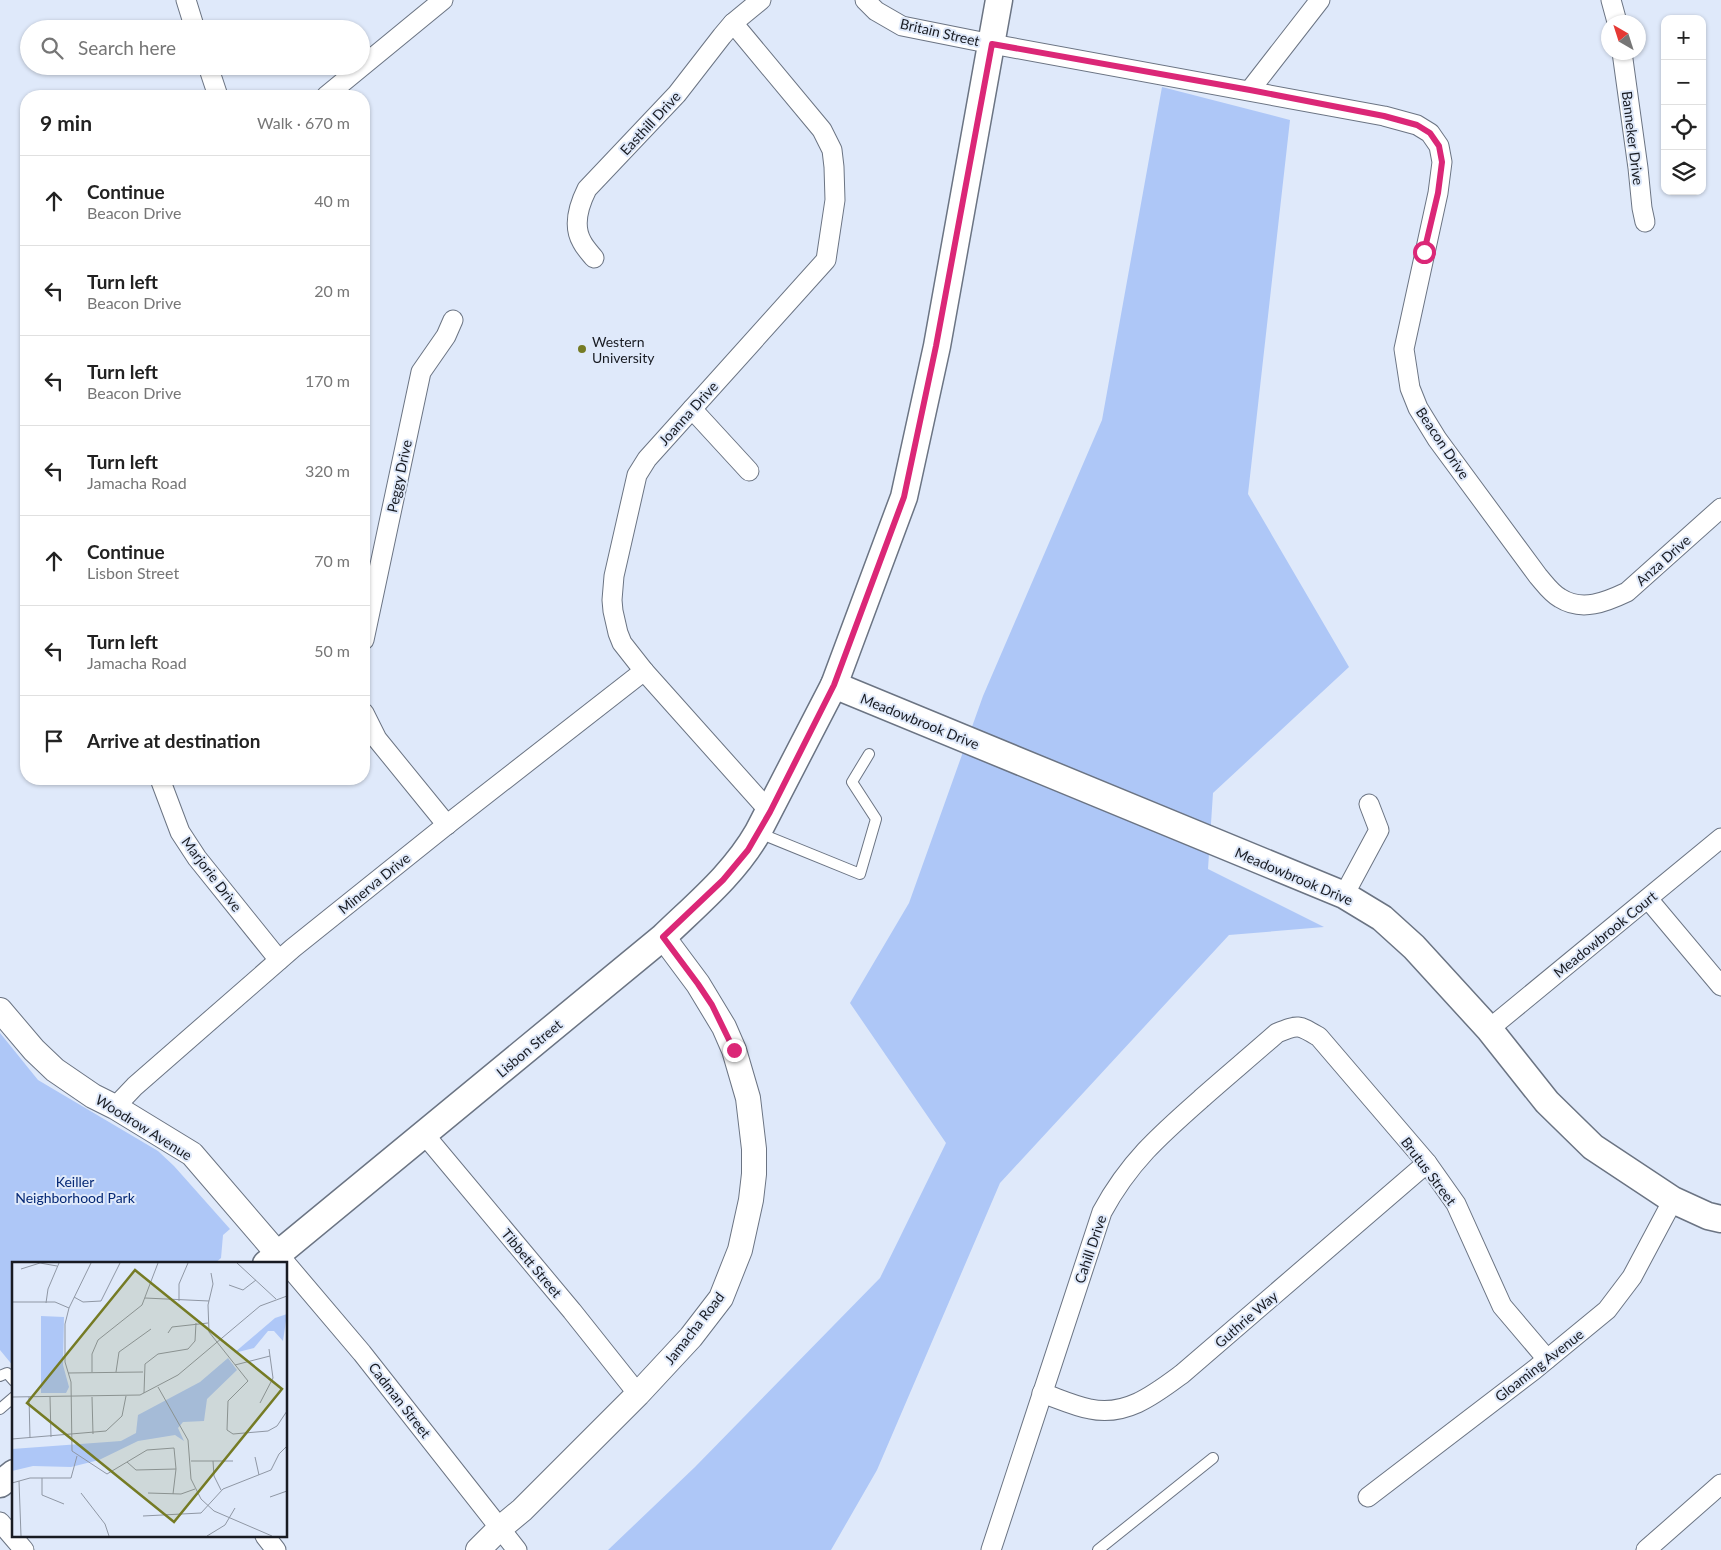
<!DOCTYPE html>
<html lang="en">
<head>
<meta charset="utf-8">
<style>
  :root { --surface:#fff; --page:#f2f2f2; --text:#222; --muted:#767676; --line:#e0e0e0 }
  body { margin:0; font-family:Lato,sans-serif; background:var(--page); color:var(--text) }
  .controls { position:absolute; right:15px; top:15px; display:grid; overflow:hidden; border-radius:10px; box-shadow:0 1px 4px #0004 }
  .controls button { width:45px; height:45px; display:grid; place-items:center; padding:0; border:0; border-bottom:1px solid var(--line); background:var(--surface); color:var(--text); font:25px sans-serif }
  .compass { position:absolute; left:1601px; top:15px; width:45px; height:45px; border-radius:50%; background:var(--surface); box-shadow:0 1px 4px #0004; rotate:321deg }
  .stop { position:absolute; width:15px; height:15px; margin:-11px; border:4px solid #db2777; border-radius:50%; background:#fff }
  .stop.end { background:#db2777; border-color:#fff; box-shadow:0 1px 5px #0008 }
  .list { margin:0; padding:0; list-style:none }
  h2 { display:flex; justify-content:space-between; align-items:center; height:65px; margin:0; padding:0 20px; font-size:21px }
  h2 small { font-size:16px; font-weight:400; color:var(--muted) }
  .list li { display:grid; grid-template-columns:32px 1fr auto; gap:15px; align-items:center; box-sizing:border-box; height:90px; padding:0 20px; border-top:1px solid var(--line) }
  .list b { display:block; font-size:19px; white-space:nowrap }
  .list p { margin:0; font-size:16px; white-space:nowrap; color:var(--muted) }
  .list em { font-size:16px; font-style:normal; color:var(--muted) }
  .icon { flex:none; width:28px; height:28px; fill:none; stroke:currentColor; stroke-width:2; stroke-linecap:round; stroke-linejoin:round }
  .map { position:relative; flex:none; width:1721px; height:1550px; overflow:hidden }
  .search { position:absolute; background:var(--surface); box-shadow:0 1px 4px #0004; left:20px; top:20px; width:350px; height:55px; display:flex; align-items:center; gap:12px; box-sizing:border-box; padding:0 18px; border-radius:28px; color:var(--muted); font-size:19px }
  .panel { position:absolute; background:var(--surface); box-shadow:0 1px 4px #0004; left:20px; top:90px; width:350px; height:695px; border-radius:20px }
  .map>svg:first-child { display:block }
  .green { fill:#aec7f7 }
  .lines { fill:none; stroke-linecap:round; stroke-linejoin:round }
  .service-casing { stroke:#6b7483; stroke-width:12 }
  .minor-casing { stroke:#6b7483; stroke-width:21 }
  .tertiary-casing { stroke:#6b7483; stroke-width:26 }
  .secondary-casing { stroke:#6b7483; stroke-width:29 }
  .service { stroke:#fff; stroke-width:10 }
  .minor { stroke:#fff; stroke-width:19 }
  .tertiary { stroke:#fff; stroke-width:24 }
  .secondary { stroke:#fff; stroke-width:26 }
  .route { stroke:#db2777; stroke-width:6 }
  .poi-dot { fill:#757b24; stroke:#dfe9fa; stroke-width:2 }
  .labels { text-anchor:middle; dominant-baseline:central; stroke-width:4; stroke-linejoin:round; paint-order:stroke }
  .street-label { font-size:14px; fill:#181b22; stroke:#dfe9fa }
  .poi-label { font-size:14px; fill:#181b22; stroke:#dfe9fa; text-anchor:start }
  .park-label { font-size:14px; fill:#052875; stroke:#dfe9fa }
  .inset-road { fill:none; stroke:#8f97a4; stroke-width:1 }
  .view { fill:#757b24; fill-opacity:0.15; stroke:#757b24; stroke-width:2.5 }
  .inset-edge { fill:none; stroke:#181b22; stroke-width:2.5 }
</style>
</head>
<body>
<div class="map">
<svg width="1721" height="1550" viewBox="0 0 1721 1550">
  <rect width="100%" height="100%" fill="#dfe9fa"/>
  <g class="green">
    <polygon points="1162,87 1290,120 1248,494 1349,667 1213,793 1208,869 1324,927 1229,935 1000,1183 877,1470 831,1550 608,1550 695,1467 880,1278 946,1143 850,1003 909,903 983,696 1102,420"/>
    <polygon points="0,1033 38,1080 158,1151 174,1166 230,1229 223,1235 221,1258 214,1264 14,1264 14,1367 0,1350"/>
  </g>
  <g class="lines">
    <g class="service-casing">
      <g id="service">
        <polyline points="759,833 860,874 876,819 852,782 869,754"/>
        <polyline points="0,1376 7,1373 14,1381"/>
        <polyline points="0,1409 14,1397"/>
        <polyline points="1098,1550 1213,1458"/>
      </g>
    </g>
    <g class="minor-casing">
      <g id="minor">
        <polyline points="186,0 195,29"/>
        <path d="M865,0L876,11L902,26L992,44L1384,116L1417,125L1430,133L1439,146L1442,162L1438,193L1404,349L1410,388L1418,408L1437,439L1538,576C1545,584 1551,593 1560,598C1582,612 1606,602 1627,592L1721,508"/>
        <polyline points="1611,0 1617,22"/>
        <polyline points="733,23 822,130 832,150 834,167 835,200 826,260 647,459 637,475 614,576 612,600 613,611 618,633 622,643 644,671 770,812"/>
        <polyline points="1622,52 1638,168 1642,208 1645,222"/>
        <polyline points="208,66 218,96"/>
        <polyline points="1250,90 1320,0"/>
        <polyline points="326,96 443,0"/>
        <path d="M594,258C590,253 585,248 582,242C572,225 579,205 587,189L677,94L722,36L733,23L761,0"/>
        <polyline points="692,409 749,471"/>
        <polyline points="364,640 421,372 446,336 453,320"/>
        <polyline points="364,713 377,739 447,825"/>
        <polyline points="160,779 180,832 197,858 279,960"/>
        <polyline points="1344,895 1379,830 1369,804"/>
        <polyline points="1648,899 1721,986"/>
        <polyline points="1489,1029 1721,838"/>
        <polyline points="115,1107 135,1086 293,948 444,827 644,671"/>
        <polyline points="424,1134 572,1311 638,1394"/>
        <polyline points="278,1254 362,1353 517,1550"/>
        <path d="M1042,1393C1057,1398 1074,1406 1090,1409C1126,1417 1155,1394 1182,1374L1427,1163"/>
        <polyline points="1368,1497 1534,1370 1607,1310 1632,1277 1673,1200"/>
        <polyline points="0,1522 24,1550"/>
        <polyline points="265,1536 276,1550"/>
        <path d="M991,1550L1102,1212C1129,1162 1160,1135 1202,1098C1227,1076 1252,1055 1277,1033C1299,1024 1299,1025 1319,1037L1427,1163L1456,1204L1502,1306L1547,1359"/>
        <polyline points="1646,1550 1721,1484"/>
      </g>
    </g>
    <g class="tertiary-casing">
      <g id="tertiary">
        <polyline points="0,1010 34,1050 55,1070 93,1096 115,1107 192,1154 278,1254"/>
        <polyline points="478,1550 499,1529 522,1510 638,1394 691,1337 721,1298 740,1250 751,1200 754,1174 754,1149 748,1098 734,1050 724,1027 698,984 663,937"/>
      </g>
    </g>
    <g class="secondary-casing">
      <g id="secondary">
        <polyline points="834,685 1344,895 1382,918 1414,947 1489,1029 1547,1102 1593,1147 1673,1200 1708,1216 1721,1219"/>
        <path d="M266,1264L663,937C697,904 734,874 758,832L834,685L904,497L937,346L999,0"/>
        <polyline points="0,1484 14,1473"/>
      </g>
    </g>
    <use href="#service" class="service"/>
    <use href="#minor" class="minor"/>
    <use href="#tertiary" class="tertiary"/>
    <use href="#secondary" class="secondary"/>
  </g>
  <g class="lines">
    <polyline class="route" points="734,1050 712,1005 698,984 663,937 723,880 748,850 770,812 834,685 904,497 936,346 992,44 1250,90 1384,116 1417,125 1430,133 1439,146 1442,162 1438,193 1424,252"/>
  </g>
  <circle class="poi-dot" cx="582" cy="349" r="5"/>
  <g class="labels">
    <g class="street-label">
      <text transform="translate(940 32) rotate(13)">Britain Street</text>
      <text transform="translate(650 123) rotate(-47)">Easthill Drive</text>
      <text transform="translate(1633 138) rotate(83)">Banneker Drive</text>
      <text transform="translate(688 413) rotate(-48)">Joanna Drive</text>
      <text transform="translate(1443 443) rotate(56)">Beacon Drive</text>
      <text transform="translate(399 476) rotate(-78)">Peggy Drive</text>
      <text transform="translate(1663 560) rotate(-42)">Anza Drive</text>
      <text transform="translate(920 721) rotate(22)">Meadowbrook Drive</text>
      <text transform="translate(212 874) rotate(53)">Marjorie Drive</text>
      <text transform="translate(1294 876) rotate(23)">Meadowbrook Drive</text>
      <text transform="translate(374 883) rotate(-39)">Minerva Drive</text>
      <text transform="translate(1605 934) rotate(-39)">Meadowbrook Court</text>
      <text transform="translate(529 1048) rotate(-40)">Lisbon Street</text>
      <text transform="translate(144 1127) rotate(32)">Woodrow Avenue</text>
      <text transform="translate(1429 1171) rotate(53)">Brutus Street</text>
      <text transform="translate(1090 1249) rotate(-71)">Cahill Drive</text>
      <text transform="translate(532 1263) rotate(50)">Tibbett Street</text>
      <text transform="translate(1246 1319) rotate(-41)">Guthrie Way</text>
      <text transform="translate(694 1328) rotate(-52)">Jamacha Road</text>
      <text transform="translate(1539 1365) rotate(-38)">Gloaming Avenue</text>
      <text transform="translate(400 1400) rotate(52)">Cadman Street</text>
    </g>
    <g class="poi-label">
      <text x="592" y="341">Western<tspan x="592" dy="16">University</tspan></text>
    </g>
    <g class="park-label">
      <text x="75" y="1181">Keiller<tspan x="75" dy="16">Neighborhood Park</tspan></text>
    </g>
  </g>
  <g transform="translate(12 1262)">
    <rect width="275" height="275" fill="#dfe9fa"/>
    <path d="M275,52L271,79L262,69H256L242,86L222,91L263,56ZM29,54L52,55L51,103L57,125L54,131H29ZM216,96L225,108L195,137L192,159L171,160L166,166L172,179L163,173L126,179L87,198L59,205L21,204L0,209V187L109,179L124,171L126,153L188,120Z" fill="#aec7f7"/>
    <path class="inset-road" d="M79,1L57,46L53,62V100L59,120L60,189L95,212L135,188L162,186L164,207L161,232M225,1L264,37M9,7L28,1L45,4M199,11L201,22L196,43L197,70L236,119L216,139L215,168L221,172L256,169L265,164L275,149M217,23L231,28L244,18M62,35L71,40L89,39L108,1M133,36L197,39M167,39V22L176,1M0,40H43L57,46M34,41L36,27L47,1M156,71L160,65L196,61M223,103L258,94M80,110V92L86,78L130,43L146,1M104,110L107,90L139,67M56,111L131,110M146,125L176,178L179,217L189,237L202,249L260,274M132,131L133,102L146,92L176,87L183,79L184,61M0,135L128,133L166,113L248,44L275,34M17,135L18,176M38,135L39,175M80,135L81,172M248,141L261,116L257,87M0,177L94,169L110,154L114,134M243,195L247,213M179,199H221M201,199L202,214L209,228M115,200L124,208L164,207M30,216V233L52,242M7,219L9,274M0,221L18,216H59L65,194M69,231L93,262L97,274M136,231L169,232L183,227M258,235L275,229M131,254L189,251L211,227L259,208L267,192L275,184M195,274L213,263L223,246"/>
    <path class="view" d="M123,8L270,127L162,260L15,141Z"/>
    <rect width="275" height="275" class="inset-edge"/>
  </g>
</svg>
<div class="controls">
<button>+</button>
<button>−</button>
<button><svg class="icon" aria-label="locate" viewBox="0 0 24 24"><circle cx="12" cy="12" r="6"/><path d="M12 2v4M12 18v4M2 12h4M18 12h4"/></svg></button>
<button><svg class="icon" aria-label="layers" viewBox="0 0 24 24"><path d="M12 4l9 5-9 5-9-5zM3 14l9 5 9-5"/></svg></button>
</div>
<svg class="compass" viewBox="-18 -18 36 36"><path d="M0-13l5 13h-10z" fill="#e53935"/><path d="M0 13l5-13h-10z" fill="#767676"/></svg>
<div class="stop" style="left:1424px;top:252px"></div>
<div class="stop end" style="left:734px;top:1050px"></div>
<div class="search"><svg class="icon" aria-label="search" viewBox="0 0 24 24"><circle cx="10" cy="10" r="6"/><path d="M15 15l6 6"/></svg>Search here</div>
<section class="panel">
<h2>9 min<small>Walk · 670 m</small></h2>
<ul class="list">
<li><svg class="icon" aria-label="ahead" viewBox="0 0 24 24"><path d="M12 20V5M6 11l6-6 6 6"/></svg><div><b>Continue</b><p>Beacon Drive</p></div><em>40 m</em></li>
<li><svg class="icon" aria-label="left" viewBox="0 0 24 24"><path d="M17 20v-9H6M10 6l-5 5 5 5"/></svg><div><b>Turn left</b><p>Beacon Drive</p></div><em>20 m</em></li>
<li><svg class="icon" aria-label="left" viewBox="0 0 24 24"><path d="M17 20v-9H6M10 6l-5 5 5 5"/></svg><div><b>Turn left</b><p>Beacon Drive</p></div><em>170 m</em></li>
<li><svg class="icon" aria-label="left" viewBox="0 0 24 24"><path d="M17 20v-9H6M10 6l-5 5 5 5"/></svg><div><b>Turn left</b><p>Jamacha Road</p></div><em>320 m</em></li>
<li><svg class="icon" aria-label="ahead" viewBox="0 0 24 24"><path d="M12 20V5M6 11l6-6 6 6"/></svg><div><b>Continue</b><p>Lisbon Street</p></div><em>70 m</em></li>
<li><svg class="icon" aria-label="left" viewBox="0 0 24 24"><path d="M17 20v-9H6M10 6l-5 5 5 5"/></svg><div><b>Turn left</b><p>Jamacha Road</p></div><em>50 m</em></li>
<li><svg class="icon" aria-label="arrive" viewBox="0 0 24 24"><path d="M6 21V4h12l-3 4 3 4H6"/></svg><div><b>Arrive at destination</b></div></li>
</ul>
</section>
</div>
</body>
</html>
